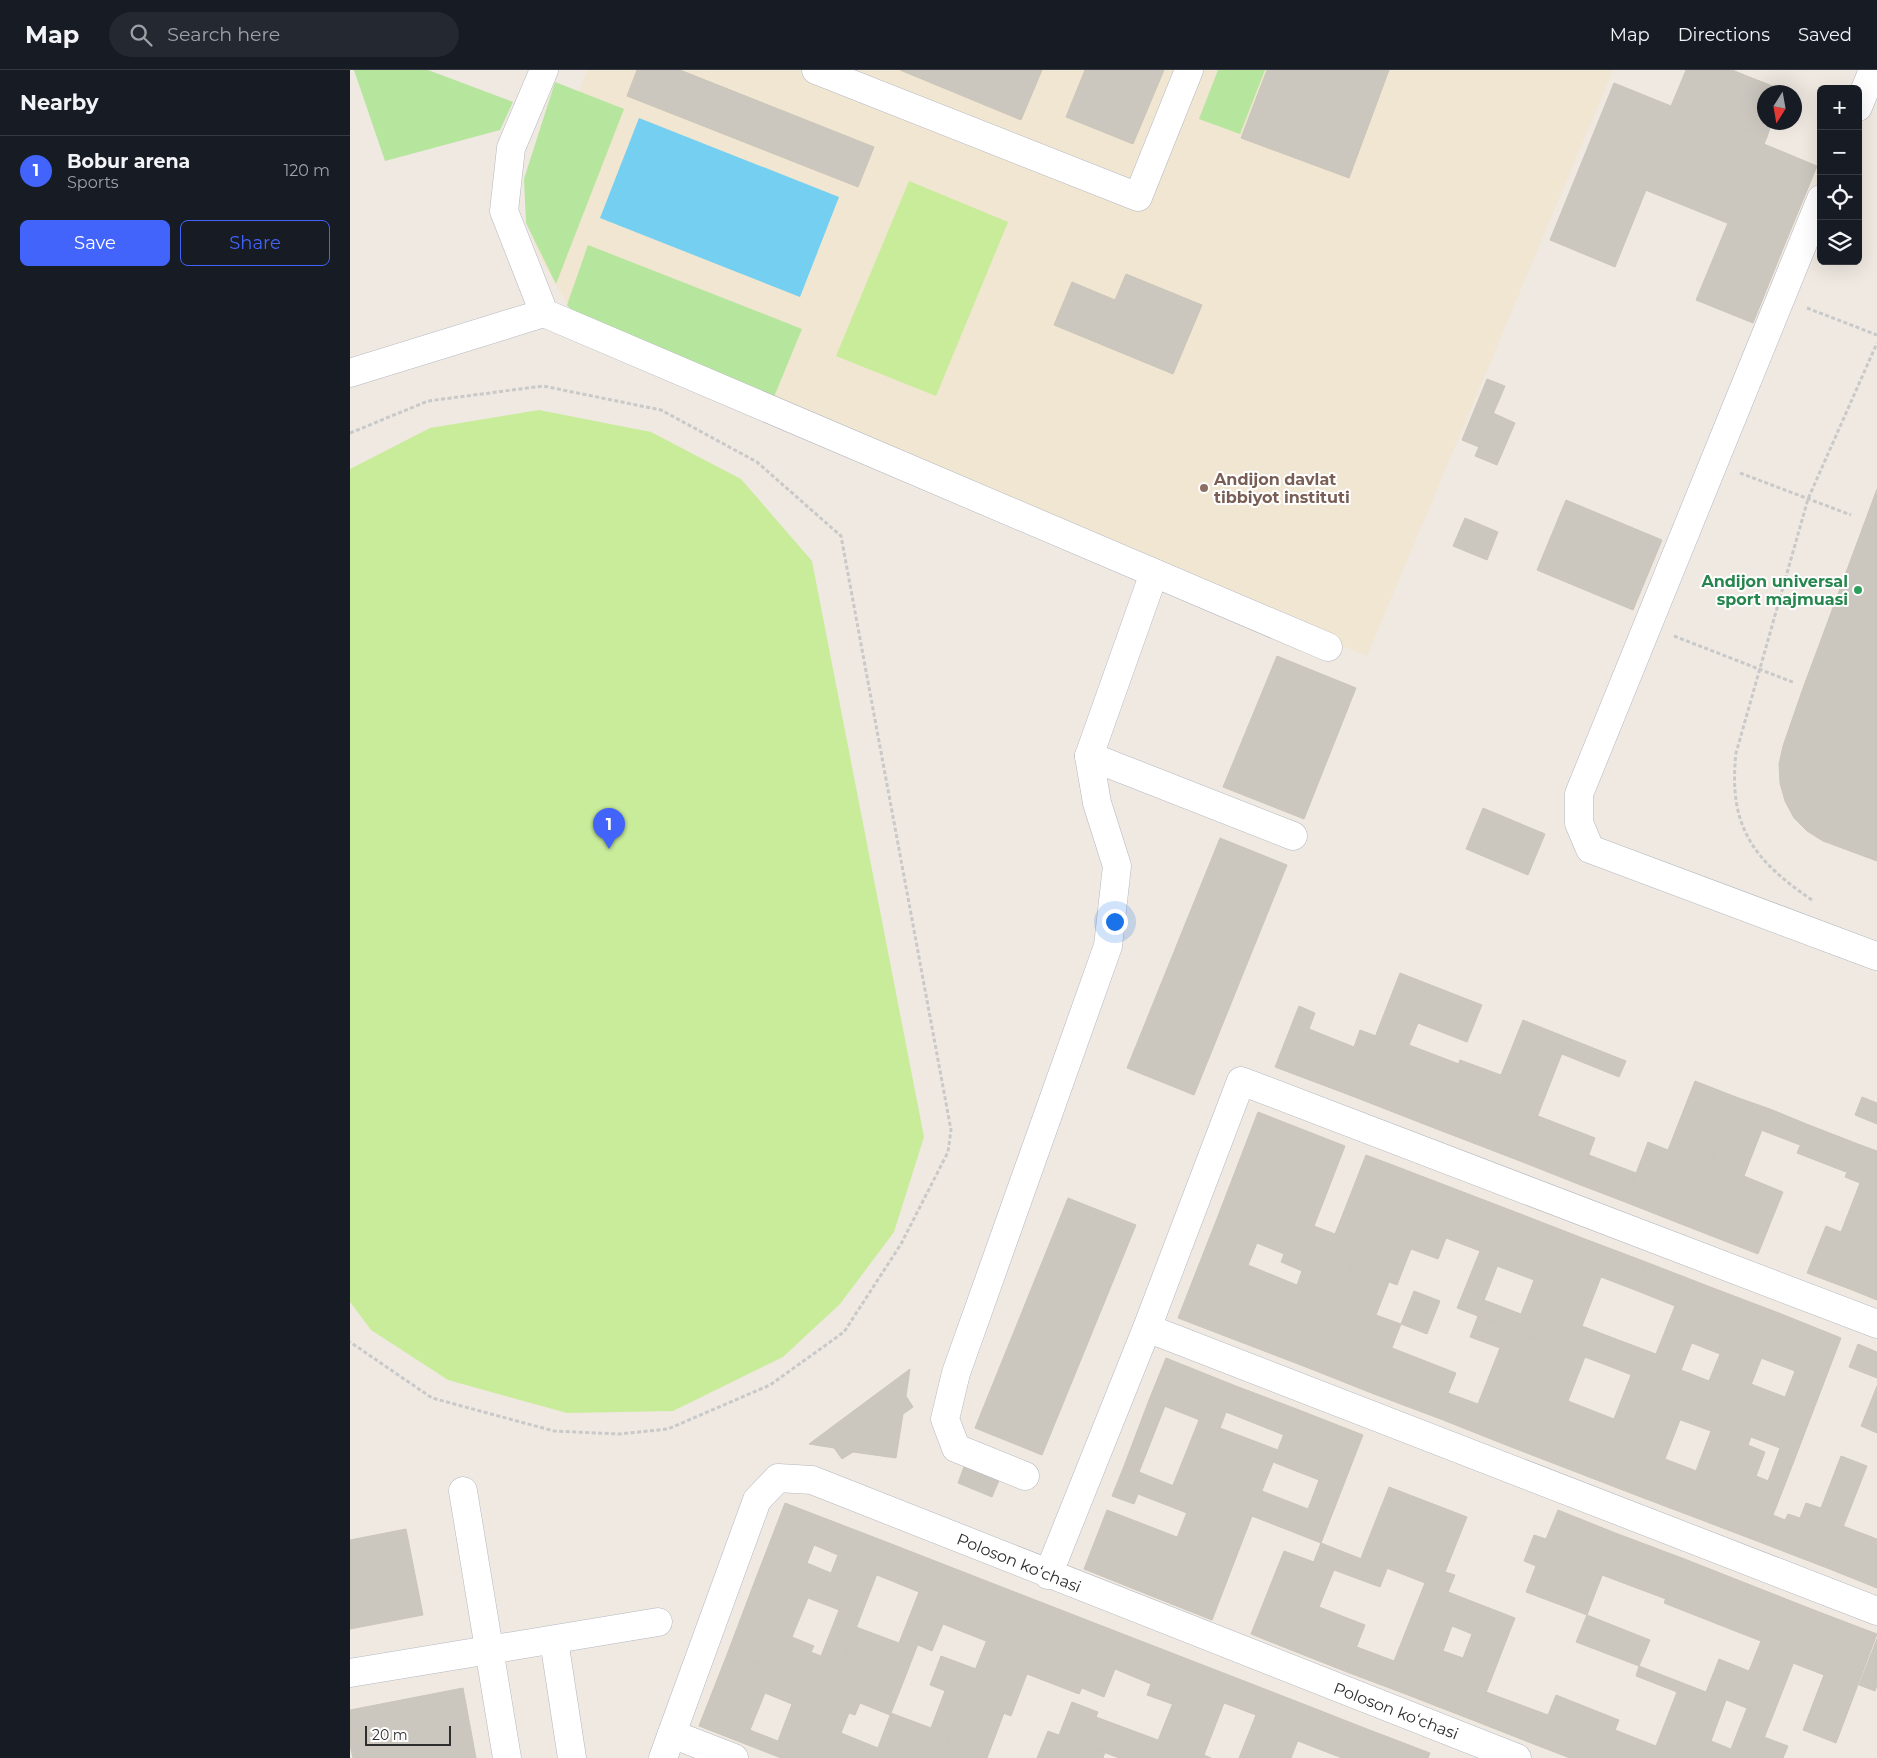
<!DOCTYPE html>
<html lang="en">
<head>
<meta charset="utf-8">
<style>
  :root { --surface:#171b24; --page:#242831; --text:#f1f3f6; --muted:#9ea1a6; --line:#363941; --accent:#4264fb }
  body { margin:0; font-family:Montserrat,sans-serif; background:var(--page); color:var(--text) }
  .controls { position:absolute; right:15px; top:15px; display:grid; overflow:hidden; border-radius:8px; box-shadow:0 5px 20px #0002 }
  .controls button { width:45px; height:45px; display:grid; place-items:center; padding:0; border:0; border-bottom:1px solid var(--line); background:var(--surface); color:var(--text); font:25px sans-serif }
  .compass { position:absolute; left:1407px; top:15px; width:45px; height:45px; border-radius:50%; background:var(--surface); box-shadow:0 5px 20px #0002; rotate:191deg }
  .scale { position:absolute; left:15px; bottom:12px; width:86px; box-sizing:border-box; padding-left:5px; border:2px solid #2e2e2e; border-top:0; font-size:14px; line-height:18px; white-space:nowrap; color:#2e2e2e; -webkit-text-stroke:4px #fff; paint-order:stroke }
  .you { position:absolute; left:764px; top:851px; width:18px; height:18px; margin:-12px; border:4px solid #fff; border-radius:50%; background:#1a73e8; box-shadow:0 0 0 8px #1a73e833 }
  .badge { display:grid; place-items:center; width:32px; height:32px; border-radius:50%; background:var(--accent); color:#fff; font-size:16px; font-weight:700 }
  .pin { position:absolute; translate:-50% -41px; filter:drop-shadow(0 1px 2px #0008) }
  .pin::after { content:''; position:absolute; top:26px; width:18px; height:15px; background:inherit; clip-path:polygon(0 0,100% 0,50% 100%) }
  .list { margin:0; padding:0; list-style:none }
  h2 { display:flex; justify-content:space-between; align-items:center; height:65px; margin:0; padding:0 20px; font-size:21px }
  h2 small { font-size:16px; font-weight:400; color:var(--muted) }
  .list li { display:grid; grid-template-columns:32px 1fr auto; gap:15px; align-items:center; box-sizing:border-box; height:70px; padding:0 20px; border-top:1px solid var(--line) }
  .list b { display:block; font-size:19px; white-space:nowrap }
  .list p { margin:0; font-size:16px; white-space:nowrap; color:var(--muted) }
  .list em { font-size:16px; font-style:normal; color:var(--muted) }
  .actions { display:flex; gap:10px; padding:15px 20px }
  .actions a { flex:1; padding:11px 0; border:1px solid var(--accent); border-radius:8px; text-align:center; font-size:18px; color:var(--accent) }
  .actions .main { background:var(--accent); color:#fff }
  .icon { flex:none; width:28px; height:28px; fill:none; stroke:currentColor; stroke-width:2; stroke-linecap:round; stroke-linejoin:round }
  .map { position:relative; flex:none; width:1527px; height:1688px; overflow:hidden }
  header { display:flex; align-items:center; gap:30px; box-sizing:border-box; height:70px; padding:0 25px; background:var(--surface); border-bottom:1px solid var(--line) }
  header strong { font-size:24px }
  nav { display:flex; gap:28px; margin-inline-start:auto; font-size:18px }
  .search { width:350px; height:45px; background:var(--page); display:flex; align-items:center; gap:12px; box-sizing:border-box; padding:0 18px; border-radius:28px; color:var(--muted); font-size:19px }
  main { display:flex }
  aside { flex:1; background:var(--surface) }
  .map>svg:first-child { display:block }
  .education { fill:#f0e6d1 }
  .green { fill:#b6e59e }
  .pitch { fill:#c9ec9a }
  .water { fill:#75cff0 }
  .building { fill:#cbc7bf; stroke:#cbc5ba; fill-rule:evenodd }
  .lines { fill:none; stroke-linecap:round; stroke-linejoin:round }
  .minor-casing { stroke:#b4b7c1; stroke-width:29 }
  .path { stroke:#c9c9c9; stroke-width:3; stroke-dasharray:4 2.5; stroke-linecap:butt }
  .minor { stroke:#fff; stroke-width:28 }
  .education-dot { fill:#8d6e63; stroke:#fff; stroke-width:2 }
  .leisure-dot { fill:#2e9e5b; stroke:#fff; stroke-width:2 }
  .labels { text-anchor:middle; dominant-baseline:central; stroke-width:4; stroke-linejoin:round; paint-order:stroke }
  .education-label { font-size:16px; font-weight:bold; fill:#785e54; stroke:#fff; text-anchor:start }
  .leisure-label { font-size:16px; font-weight:bold; fill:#27864d; stroke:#fff; text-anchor:end }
  .street-label { font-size:16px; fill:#2e2e2e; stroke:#fff }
</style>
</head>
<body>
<header>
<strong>Map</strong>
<div class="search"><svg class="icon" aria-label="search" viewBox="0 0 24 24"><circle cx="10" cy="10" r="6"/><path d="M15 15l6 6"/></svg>Search here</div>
<nav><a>Map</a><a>Directions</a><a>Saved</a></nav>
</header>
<main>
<aside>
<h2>Nearby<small></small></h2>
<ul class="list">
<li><span class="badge">1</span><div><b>Bobur arena</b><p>Sports</p></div><em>120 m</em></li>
</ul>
<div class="actions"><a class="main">Save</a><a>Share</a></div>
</aside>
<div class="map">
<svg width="1527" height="1688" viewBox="0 0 1527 1688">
  <rect width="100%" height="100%" fill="#efe9e1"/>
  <polygon class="education" points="237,0 1263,0 1017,586 226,249 189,185 177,153"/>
  <g class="green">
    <polygon points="4,0 78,0 163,32 150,60 35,91"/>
    <polygon points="868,0 915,0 890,64 849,49"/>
    <polygon points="205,12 274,39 206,214 176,153 174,109"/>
    <polygon points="238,175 452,259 421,334 231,252 217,235"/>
  </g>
  <g class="pitch">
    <polygon points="559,111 658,152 586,326 486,286"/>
    <polygon points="189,340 301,362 391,409 462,491 574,1067 544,1162 490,1234 433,1287 323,1341 217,1343 98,1310 21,1260 0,1232 0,399 80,358"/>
  </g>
  <polygon class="water" points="289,48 489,127 450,227 250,148"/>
  <g class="building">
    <polygon points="287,0 330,0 524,77 508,117 277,26"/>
    <polygon points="550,0 692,0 671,50"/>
    <polygon points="735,0 814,0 783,74 716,47"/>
    <polygon points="917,0 1039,0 999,108 891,68"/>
    <polygon points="1336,0 1382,0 1435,21 1414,22 1414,52 1422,52 1417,67 1324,29"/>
    <polygon points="1264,13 1321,36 1324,29 1417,67 1414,74 1467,96 1434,176 1231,94"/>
    <polygon points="1231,94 1296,120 1265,197 1200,170"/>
    <polygon points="1378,153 1434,176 1403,253 1346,230"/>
    <polygon points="776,204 852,235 823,304 704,255 722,212 765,230"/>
    <polygon points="1137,309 1155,316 1129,377 1112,370"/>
    <polygon points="1143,343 1165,353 1147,395 1125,386"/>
    <polygon points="1527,419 1527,791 1473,771 1457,761 1444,748 1435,731 1430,713 1429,694 1433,676 1452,621"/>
    <polygon points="1216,430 1312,470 1283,540 1187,500"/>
    <polygon points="1115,448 1148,462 1137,490 1103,476"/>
    <polygon points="927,586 1006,618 954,749 873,717"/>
    <polygon points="1133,738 1195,764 1178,805 1116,779"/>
    <polygon points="870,768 937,795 844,1025 777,998"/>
    <polygon points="1050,903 1132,935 1117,972 1068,953 1059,975 1109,994 1084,1058 1002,1026"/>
    <polygon points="949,936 965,943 959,959 1004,977 1010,960 1026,966 1002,1026 925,997"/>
    <polygon points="1173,950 1218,968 1170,1091 1084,1058 1110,990 1151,1005"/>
    <polygon points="1218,968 1276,991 1269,1007 1212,984"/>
    <polygon points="1345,1011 1386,1027 1336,1156 1275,1132 1298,1072 1318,1080"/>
    <polygon points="1386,1027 1420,1039 1394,1106 1433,1122 1408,1184 1336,1156"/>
    <polygon points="1512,1027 1527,1033 1527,1054 1505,1045"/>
    <polygon points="1420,1039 1459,1055 1450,1075 1411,1060"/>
    <polygon points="908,1042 995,1076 964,1156 985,1164 1016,1085 1040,1094 1001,1197 868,1146"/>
    <polygon points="1188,1046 1245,1068 1228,1114 1170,1091"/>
    <polygon points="1459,1055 1508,1074 1496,1102 1447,1083"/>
    <polygon points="1508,1074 1527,1081 1527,1141 1497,1218 1457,1203 1476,1156 1491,1162 1510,1113 1495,1107"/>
    <polygon points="1239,1085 1286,1103 1275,1132 1228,1114"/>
    <polygon points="1040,1094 1168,1143 1128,1246 1107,1238 1130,1181 1096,1168 1088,1189 1061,1179 1047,1215 1001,1197"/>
    <polygon points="718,1128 786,1155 692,1385 625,1358"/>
    <polygon points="1527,1141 1527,1230 1497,1218"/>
    <polygon points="1168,1143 1235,1169 1195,1272 1128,1246 1134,1230 1171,1244 1184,1210 1147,1196"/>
    <path d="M868,1146L1001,1197L961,1299L828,1248ZM907,1173L934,1184L931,1192L952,1201L947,1215L898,1195Z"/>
    <polygon points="1235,1169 1296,1192 1285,1220 1251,1207 1232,1256 1266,1269 1256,1295 1195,1272"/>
    <polygon points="1296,1192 1363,1218 1323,1321 1256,1295 1266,1269 1306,1284 1325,1236 1285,1220"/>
    <polygon points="1001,1197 1039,1212 1026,1245 1051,1254 1024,1324 961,1299"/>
    <polygon points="1363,1218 1429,1243 1389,1346 1323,1321 1331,1300 1359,1311 1370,1284 1342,1273"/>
    <polygon points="1064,1221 1090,1231 1077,1264 1051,1254"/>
    <polygon points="1429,1243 1491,1268 1452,1370 1389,1346 1401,1314 1435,1327 1445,1301 1411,1288"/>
    <polygon points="1128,1246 1195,1272 1156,1375 1088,1348 1098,1323 1128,1334 1150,1278 1120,1267"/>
    <polygon points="1195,1272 1235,1287 1218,1331 1264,1349 1281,1305 1323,1321 1283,1424 1156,1375"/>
    <polygon points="1508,1274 1527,1282 1527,1308 1499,1297"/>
    <polygon points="1042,1278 1106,1303 1088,1348 1024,1324"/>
    <polygon points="816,1288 886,1316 870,1358 799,1330"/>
    <polygon points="560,1299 556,1326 563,1337 553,1344 546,1388 503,1382 492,1389 484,1378 459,1374"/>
    <polygon points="886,1316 944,1338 934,1365 876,1342"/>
    <polygon points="1527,1316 1527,1363 1511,1356"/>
    <polygon points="1323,1321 1389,1346 1365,1408 1346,1401 1361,1361 1314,1344"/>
    <polygon points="799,1330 815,1336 789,1402 774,1396"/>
    <polygon points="944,1338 1013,1365 971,1473 902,1446 912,1421 958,1439 969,1410 923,1392"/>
    <polygon points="1314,1344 1330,1350 1315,1389 1299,1383"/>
    <polygon points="1389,1346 1406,1353 1398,1375 1415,1382 1406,1406 1434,1417 1412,1473 1349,1449"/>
    <polygon points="849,1350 870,1358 844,1424 823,1415"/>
    <polygon points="1406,1353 1452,1370 1434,1417 1418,1411 1430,1378 1401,1367"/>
    <polygon points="870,1358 928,1380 902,1446 844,1424"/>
    <polygon points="1299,1383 1365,1408 1349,1449 1283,1424"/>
    <polygon points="1491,1386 1517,1396 1477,1498 1412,1473 1423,1445 1435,1450 1438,1444 1450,1448 1456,1433 1471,1438"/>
    <polygon points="615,1394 650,1408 642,1427 608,1413"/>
    <polygon points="774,1396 844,1424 837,1443 788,1424 784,1434 762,1426"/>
    <polygon points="1039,1417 1117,1447 1095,1502 1105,1505 1098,1522 1011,1488"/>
    <polygon points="844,1424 902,1446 862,1550 804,1527"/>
    <path d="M435,1433L539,1473L510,1548L406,1508ZM464,1475L488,1485L481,1503L457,1493Z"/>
    <polygon points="757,1440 827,1467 804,1527 734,1499"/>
    <polygon points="1208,1440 1268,1464 1237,1545 1176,1522 1186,1496 1174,1491 1184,1465 1196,1469"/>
    <polygon points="1493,1456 1527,1469 1527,1518 1477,1498"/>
    <polygon points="56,1459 73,1545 0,1559 0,1470"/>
    <polygon points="1268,1464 1332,1488 1316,1529 1252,1505"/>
    <polygon points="539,1473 598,1496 556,1605 496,1582 506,1557 549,1573 569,1522 527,1505"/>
    <polygon points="971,1473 1037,1499 1030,1517 984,1500 969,1537 1015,1555 997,1602 931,1576"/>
    <polygon points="934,1481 964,1492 931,1576 901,1564"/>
    <polygon points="1332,1488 1398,1514 1380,1559 1314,1533"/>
    <polygon points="598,1496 657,1519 636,1571 593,1554 582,1581 568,1575"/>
    <polygon points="406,1508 458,1528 442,1567 464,1576 461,1582 471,1586 489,1540 510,1548 481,1622 378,1582"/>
    <polygon points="1075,1513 1098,1522 1068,1600 1044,1591"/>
    <polygon points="1398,1514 1464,1540 1422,1648 1356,1622 1369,1589 1399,1601 1411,1571 1380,1559"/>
    <polygon points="657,1519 778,1566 754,1627 732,1618 729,1624 677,1604 661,1646 614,1628"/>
    <path d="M1098,1522L1165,1548L1125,1651L1058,1625ZM1102,1556L1122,1564L1113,1588L1093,1581Z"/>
    <polygon points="1464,1540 1527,1564 1486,1673 1453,1660 1474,1605 1443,1593"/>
    <polygon points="1237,1545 1300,1570 1289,1596 1226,1572"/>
    <polygon points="778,1566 840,1590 822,1634 797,1625 801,1614 765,1599"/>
    <polygon points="1527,1569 1527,1615 1525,1621 1509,1615"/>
    <polygon points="1007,1577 1068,1600 1058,1625 997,1602"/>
    <path d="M378,1582L481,1622L455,1688H431L349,1656ZM415,1623L442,1634L428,1671L400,1660Z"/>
    <polygon points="496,1582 556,1605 541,1643 540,1645 510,1633 505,1645 499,1643 491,1663 528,1678 524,1688 455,1688"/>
    <polygon points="591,1586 626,1599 614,1628 580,1615"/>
    <polygon points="840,1590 961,1637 941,1688 889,1688 906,1645 874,1633 854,1685 861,1688 801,1688"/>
    <polygon points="1289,1596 1356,1622 1330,1688 1254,1688 1265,1660 1306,1676 1327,1622 1286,1606"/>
    <polygon points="113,1618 126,1688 3,1688 0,1675 0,1640"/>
    <polygon points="595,1621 614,1628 591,1688 524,1688 541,1643 581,1658"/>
    <polygon points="1136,1622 1198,1645 1186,1675 1125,1651"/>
    <polygon points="1356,1622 1376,1630 1361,1671 1381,1679 1397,1638 1422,1648 1406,1688 1330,1688"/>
    <polygon points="1206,1625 1269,1650 1254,1688 1220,1688 1186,1675"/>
    <polygon points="614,1628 654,1643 637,1688 591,1688"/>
    <polygon points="722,1632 748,1642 735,1675 709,1665"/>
    <polygon points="961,1637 1017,1659 1006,1688 992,1688 948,1671"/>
    <polygon points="746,1647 808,1670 801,1688 769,1688 735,1675"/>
    <polygon points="1017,1659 1080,1683 1078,1688 1006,1688"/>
    <polygon points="698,1661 735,1675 730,1688 687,1688"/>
    <polygon points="1414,1667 1438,1676 1433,1688 1406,1688"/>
    <polygon points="735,1675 755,1682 753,1688 730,1688"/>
  </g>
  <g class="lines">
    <g class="minor-casing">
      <g id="minor">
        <polyline points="194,0 161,78 154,141 194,243 978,577"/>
        <polyline points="466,0 788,127 839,0"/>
        <polyline points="1508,37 1523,0"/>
        <polyline points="1471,129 1229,724 1229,753 1240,779 1526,886"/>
        <polyline points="0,303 194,243"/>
        <polyline points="739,686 943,766"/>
        <polyline points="797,1258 1527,1541"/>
        <polyline points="675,1406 606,1378 595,1349 606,1303 758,876 767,796 747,733 739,686 804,503"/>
        <polyline points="113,1421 157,1688"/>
        <polyline points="698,1505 797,1258 891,1011 1527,1254"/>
        <polyline points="204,1570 222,1688"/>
        <polyline points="0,1603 308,1552"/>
        <polyline points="322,1664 384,1688"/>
        <polyline points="313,1688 407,1430 428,1408 462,1410 1167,1688"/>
      </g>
    </g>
    <g class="path">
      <polyline points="1457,238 1527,265"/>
      <polyline points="0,363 78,331 193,316 311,340 407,392 491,466 601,1060 598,1082 551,1174 494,1262 420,1315 318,1359 269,1364 204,1361 82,1328 0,1272"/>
      <polyline points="1390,403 1501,445"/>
      <polyline points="1324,566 1445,613"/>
      <path d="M1462,830C1403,790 1378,756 1386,683L1458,429L1527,273"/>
    </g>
    <use href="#minor" class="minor"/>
  </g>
  <circle class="education-dot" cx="854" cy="418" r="5"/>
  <circle class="leisure-dot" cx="1508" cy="520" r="5"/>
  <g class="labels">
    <g class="education-label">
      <text x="864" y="409">Andijon davlat<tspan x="864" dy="18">tibbiyot instituti</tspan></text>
    </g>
    <g class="leisure-label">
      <text x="1498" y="511">Andijon universal<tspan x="1498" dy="18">sport majmuasi</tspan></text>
    </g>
    <g class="street-label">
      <text transform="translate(669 1493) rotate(22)">Poloson koʻchasi</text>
      <text transform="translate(1046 1641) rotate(21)">Poloson koʻchasi</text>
    </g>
  </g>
</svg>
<div class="controls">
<button>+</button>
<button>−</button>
<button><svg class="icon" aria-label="locate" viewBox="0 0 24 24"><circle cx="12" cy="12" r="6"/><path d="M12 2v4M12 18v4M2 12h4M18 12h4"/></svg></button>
<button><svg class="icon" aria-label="layers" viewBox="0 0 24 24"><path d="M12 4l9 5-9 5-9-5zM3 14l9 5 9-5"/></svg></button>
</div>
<svg class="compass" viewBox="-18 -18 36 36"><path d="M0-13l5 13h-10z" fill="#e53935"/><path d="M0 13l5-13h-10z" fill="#9ea1a6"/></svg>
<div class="scale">20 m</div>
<div class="you"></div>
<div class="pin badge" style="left:259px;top:779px">1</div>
</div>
</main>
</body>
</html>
